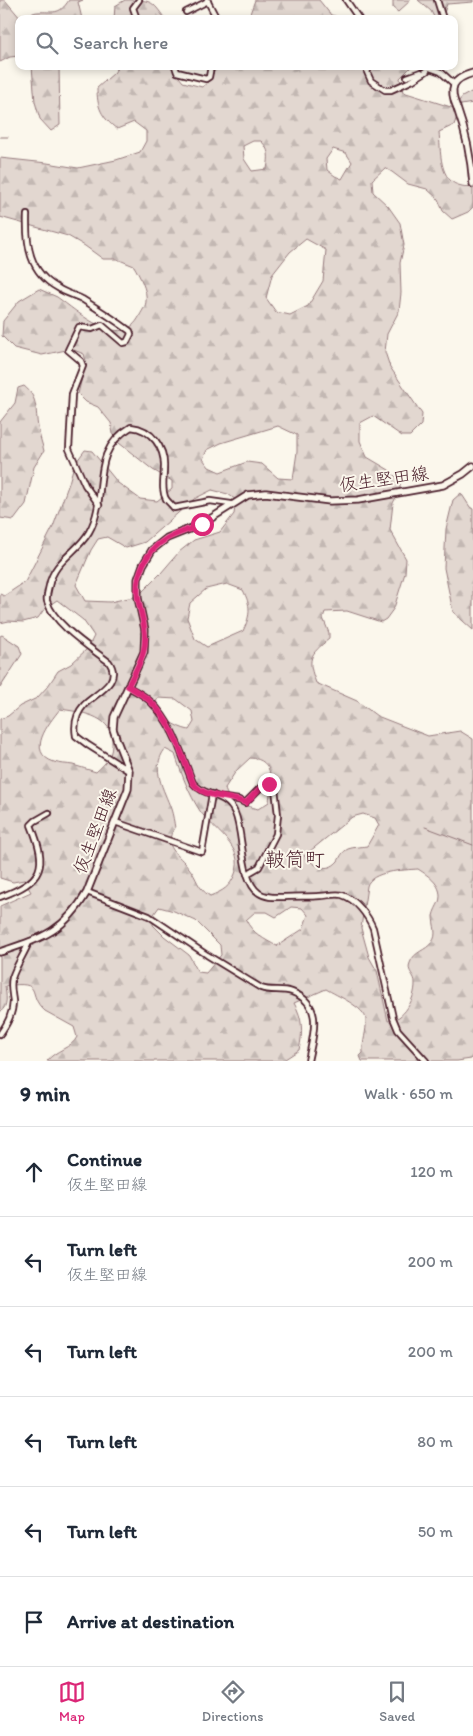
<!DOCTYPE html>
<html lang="en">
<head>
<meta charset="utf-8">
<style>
  :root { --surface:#fff; --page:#f6f6f7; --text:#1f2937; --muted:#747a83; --line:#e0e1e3; --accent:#db2777 }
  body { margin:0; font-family:Itim,"Klee One",sans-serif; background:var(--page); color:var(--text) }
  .stop { position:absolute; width:15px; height:15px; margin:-11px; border:4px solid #db2777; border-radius:50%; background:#fff }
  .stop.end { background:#db2777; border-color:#fff; box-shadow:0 1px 5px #0008 }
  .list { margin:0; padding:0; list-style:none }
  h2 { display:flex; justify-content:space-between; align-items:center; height:65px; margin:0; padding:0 20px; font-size:21px }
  h2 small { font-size:16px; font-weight:400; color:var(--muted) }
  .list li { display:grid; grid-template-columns:32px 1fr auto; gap:15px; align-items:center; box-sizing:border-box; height:90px; padding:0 20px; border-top:1px solid var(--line) }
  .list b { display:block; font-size:19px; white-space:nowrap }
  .list p { margin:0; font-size:16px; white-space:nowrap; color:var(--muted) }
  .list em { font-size:16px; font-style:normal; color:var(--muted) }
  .icon { flex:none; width:28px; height:28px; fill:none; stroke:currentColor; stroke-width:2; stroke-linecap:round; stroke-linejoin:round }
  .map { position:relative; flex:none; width:473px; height:1061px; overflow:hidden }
  .search { position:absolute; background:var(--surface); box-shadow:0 2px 8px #0003; left:15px; right:15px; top:15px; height:55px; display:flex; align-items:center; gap:12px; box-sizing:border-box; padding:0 18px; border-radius:10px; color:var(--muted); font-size:19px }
  .sheet { height:605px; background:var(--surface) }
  nav { display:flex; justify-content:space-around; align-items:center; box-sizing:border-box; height:70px; border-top:1px solid var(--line); background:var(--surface); font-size:14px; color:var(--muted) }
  nav a { display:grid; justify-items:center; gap:2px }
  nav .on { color:var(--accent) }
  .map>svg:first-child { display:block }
  .forest { fill:url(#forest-firs); stroke:#967b7e; fill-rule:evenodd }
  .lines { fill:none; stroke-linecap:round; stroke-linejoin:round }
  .stream { stroke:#907477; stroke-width:1 }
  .minor-casing { stroke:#4a1f2b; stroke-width:8 }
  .major-casing { stroke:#4a1f2b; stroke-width:9 }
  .minor { stroke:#fbf7ec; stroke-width:4.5 }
  .major { stroke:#fbf7ec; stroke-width:5.5 }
  .route { stroke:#db2777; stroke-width:6 }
  .labels { text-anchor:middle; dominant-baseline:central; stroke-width:4; stroke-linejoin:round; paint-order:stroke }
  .street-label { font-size:18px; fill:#4a1f2b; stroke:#fbf7ec }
  .quarter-label { font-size:20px; fill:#4a1f2b; stroke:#fbf7ec }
</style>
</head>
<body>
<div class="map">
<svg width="473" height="1061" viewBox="0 0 473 1061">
  <defs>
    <pattern id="forest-firs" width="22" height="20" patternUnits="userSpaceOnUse" patternTransform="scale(1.25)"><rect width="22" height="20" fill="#e2d7d0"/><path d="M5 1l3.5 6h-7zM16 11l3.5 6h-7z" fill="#c3b8b3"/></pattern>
  </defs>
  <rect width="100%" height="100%" fill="#fbf7ec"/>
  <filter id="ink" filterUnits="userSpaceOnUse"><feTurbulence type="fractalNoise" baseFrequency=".02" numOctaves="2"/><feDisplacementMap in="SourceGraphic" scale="10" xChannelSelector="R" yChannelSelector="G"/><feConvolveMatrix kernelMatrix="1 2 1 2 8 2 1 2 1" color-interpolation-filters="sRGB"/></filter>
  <g filter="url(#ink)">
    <g class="forest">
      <polygon points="0,0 5,0 21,19 19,19 19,56 10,57 0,62"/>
      <path d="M69,0H83L78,2L82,19H23C27,16 33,12 38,12C53,11 59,16 69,0Z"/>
      <path d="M125,0C151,0 152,0 165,19H114L115,6Z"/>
      <polygon points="255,0 319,0 331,15 345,19 248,19"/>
      <polygon points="393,0 411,0 398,12 393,8"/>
      <polygon points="418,0 473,0 473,2 447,4 442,19 433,19 434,17 431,11"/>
      <polygon points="32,66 59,66 60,125 51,131 40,119 35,102"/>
      <path d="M119,66H175V72L183,82L202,87L207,83L218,66H412L400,78L403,92L454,108L462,97L473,91V103L461,105L454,125L439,132C441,150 438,182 462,186C466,187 469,187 473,185V207L468,212L452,219L443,211L438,199L427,189L408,184L392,172L385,168L372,180L373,192L388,206L400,223L404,245L400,263L401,293L399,311L387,334L385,352L390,367L422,414L421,425L410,436H402L373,416L360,423V441L367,457L389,470L400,481V490L393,503L390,530L406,559L405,573L394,608L386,619L381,622L347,611L325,612L323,618L329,633V639C309,655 307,659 316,683L357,701L377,716L428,736L460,731L473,739V1057L471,1059L457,1061H362L360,1056L363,1053C362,1042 367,1031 366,1020C366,1008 336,995 326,989L294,1003C303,1019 303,1032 299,1050L282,1061H47C55,1050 72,1048 77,1037L74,1027L45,1011C25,994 46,980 5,986C6,995 9,1006 0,1012V906L31,892L24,880L13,882L0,878V719L8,716L20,706L37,698L48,686L58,671L71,664L88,648L94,636L83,620L57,600L45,608L38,618L23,622L9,621L0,623V594L4,596L25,582L53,527L69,483L74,465L85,450L92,451L118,483L140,499L157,501L172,489V481L153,470L114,439L111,423L98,407L86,402L78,394L86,361L84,354L71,349L42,355L14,348L2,336L3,321L19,301L39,289C45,292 51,294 57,297C77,311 122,353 140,315C142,311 146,306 146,301C148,291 139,275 134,266L117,259H103L85,246L68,236L0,217V158L47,163L78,168L116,160L140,152L146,141V131L134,122L117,129C101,117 97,107 97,88L114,73ZM253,141H261C270,150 269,157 267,169L252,171L244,159L243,146ZM333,149L346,153L352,162L342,179L335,176L327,170L326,159ZM306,239L326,250L323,281L308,306L290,315L276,312L266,298L272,275L290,252ZM278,426L297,435V452L293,479L278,478L262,464L247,462L220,472L209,467L203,459L207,450L221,443ZM212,490L228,494L236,500L234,514L220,532L194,540L179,552L161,573L138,596L110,602L85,601L76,585L91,550L98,539L107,537L126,548L145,542L194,499ZM227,584L243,590C251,606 251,614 243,631L207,647L195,639L187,618L190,603L206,589ZM158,698L176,699L192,711L194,722L189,730C175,727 161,718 155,704ZM60,709C80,712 110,715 112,739C113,756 107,762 96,772C88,770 81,767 73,765C67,764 60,764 54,762C25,752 49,723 60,709ZM165,749L175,754C181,773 189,794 200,811C213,830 246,847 235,874C230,887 223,891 210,896C196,887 198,879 189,868C179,854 161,847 175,828C174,822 173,815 171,809C164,789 150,769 165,749ZM250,758C276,759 271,784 269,802L258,809C246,805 227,803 225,788L236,771ZM363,814L375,818L379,825L367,846C361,847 353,847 348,849C342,852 341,856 338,861C327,874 313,865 304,856L352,817ZM418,869C429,876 444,886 439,902C437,906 434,911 433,916C433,925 438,935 432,942C426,951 414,951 410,963C406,972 416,975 415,984C415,999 404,1020 388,1021L377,971L369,957L361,928L367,886C371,871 404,870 418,869ZM159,907L174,911L196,921L220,945L221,955L206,973L198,972L189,955L164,936L153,925L154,914ZM291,907L302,908L308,915L303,929L277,946C265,940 252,933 246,920L255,912H267L276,917Z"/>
      <path d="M24,386C39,398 35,411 38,427C39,435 42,443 44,451L34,467L26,504L14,520L0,518V422L15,403L18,388Z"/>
      <polygon points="461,493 470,507 473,509 473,630 453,612 444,568 446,529 453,500"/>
      <polygon points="2,635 19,646 22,654 0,688 0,636"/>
    </g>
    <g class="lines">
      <g class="stream">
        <polyline points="0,137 8,137"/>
        <polyline points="425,827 473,845"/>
      </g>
      <g class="minor-casing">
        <g id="minor">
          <polyline points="207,0 217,19"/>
          <polyline points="346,0 359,19"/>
          <polyline points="437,0 443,19"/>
          <polyline points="186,12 208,1"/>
          <polyline points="137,19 133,8 139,0"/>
          <polyline points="175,66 177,72 206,79 209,77 211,66"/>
          <polyline points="370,66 367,72 371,81 385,90 391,90 413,80 427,71"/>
          <polyline points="424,66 441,72 454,84"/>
          <polyline points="407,77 421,72"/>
          <path d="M27,215C26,245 29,272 58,288C65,293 74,295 82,299C98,309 115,320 130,331L131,334L127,342L123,343L102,325L92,329L79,327L68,350L81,361L83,366L72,394L69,449L85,485L99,505"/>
          <path d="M128,687C136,691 145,696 151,702C173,723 182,756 193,783C205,798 226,792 235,813C244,834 240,880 259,893C266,898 276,897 285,897C296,896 308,897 320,896C327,896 336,893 342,895C356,899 368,916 373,928L393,1018L398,1030L426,1061"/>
          <path d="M129,771L88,745L76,736C74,725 76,714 84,705C96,693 123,682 109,662C91,648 53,624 47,601C46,596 48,591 49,586C54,560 77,553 89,532C110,495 87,453 131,427C152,429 165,448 164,468C164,479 161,490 166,499C168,502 172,505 174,508L210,501L231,504"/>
          <polyline points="224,798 239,800 245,803 260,788 265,785 272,785 275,788 278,815 276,834 259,867 247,874"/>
          <polyline points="115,822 202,852 212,794"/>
          <path d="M87,892L149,916L207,955L261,988C271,992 282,988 292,992C325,1005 313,1035 308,1061"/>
          <path d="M0,897C44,881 48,867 31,825L35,821L49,813"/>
          <path d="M0,1034C7,1024 13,1014 13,1001C12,993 10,986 12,978C16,965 24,955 29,942"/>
        </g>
      </g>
      <g class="major-casing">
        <g id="major">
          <path d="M473,73C466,75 457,78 454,85C451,92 454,101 457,108C466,133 471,157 473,184"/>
          <path d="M0,952C42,938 64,932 87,892L128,789L129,771L117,741L113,729L114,717L144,652L145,630L138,598V579L143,565L152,550L167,538L202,524L248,495L266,493L330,501L358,500L443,485L463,474L473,466"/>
        </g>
      </g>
      <use href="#minor" class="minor"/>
      <use href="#major" class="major"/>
    </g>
  </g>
  <g class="lines" filter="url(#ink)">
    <path class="route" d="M202,524C190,530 176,533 166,539C146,551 135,574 138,598C140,612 146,625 145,640C145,656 135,672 128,686C136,691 145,696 151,702C173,723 182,756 193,783C205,799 229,795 246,803L260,788L269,784"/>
  </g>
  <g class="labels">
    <g class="street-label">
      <text transform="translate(384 479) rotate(-8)">仮生堅田線</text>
      <text transform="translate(95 831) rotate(-69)">仮生堅田線</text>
    </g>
    <g class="quarter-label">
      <text x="295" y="859">鞁筒町</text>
    </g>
  </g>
</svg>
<div class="stop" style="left:202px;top:524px"></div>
<div class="stop end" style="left:269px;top:784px"></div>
<div class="search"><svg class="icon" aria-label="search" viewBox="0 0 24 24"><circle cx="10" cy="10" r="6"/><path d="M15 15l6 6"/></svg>Search here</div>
</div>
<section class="sheet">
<h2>9 min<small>Walk · 650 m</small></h2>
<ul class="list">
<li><svg class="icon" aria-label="ahead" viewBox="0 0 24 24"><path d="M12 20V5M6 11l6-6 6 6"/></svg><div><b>Continue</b><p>仮生堅田線</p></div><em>120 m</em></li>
<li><svg class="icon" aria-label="left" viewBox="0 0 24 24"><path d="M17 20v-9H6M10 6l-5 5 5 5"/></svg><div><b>Turn left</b><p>仮生堅田線</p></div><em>200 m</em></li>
<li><svg class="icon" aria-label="left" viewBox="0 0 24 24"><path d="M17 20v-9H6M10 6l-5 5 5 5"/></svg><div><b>Turn left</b></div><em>200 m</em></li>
<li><svg class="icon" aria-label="left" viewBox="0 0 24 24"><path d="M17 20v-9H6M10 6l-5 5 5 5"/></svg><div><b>Turn left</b></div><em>80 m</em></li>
<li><svg class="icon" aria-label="left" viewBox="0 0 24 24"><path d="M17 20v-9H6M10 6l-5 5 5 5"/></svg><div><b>Turn left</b></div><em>50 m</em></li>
<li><svg class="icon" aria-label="arrive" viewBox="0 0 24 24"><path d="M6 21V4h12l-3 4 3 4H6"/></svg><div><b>Arrive at destination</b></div></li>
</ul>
</section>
<nav>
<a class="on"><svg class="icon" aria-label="map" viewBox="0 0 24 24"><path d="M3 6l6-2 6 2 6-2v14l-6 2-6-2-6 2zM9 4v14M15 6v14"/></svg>Map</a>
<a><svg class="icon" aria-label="directions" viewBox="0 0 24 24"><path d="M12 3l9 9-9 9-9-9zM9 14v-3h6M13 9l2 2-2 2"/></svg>Directions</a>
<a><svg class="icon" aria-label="saved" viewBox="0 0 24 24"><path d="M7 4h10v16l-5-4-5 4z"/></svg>Saved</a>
</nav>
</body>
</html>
